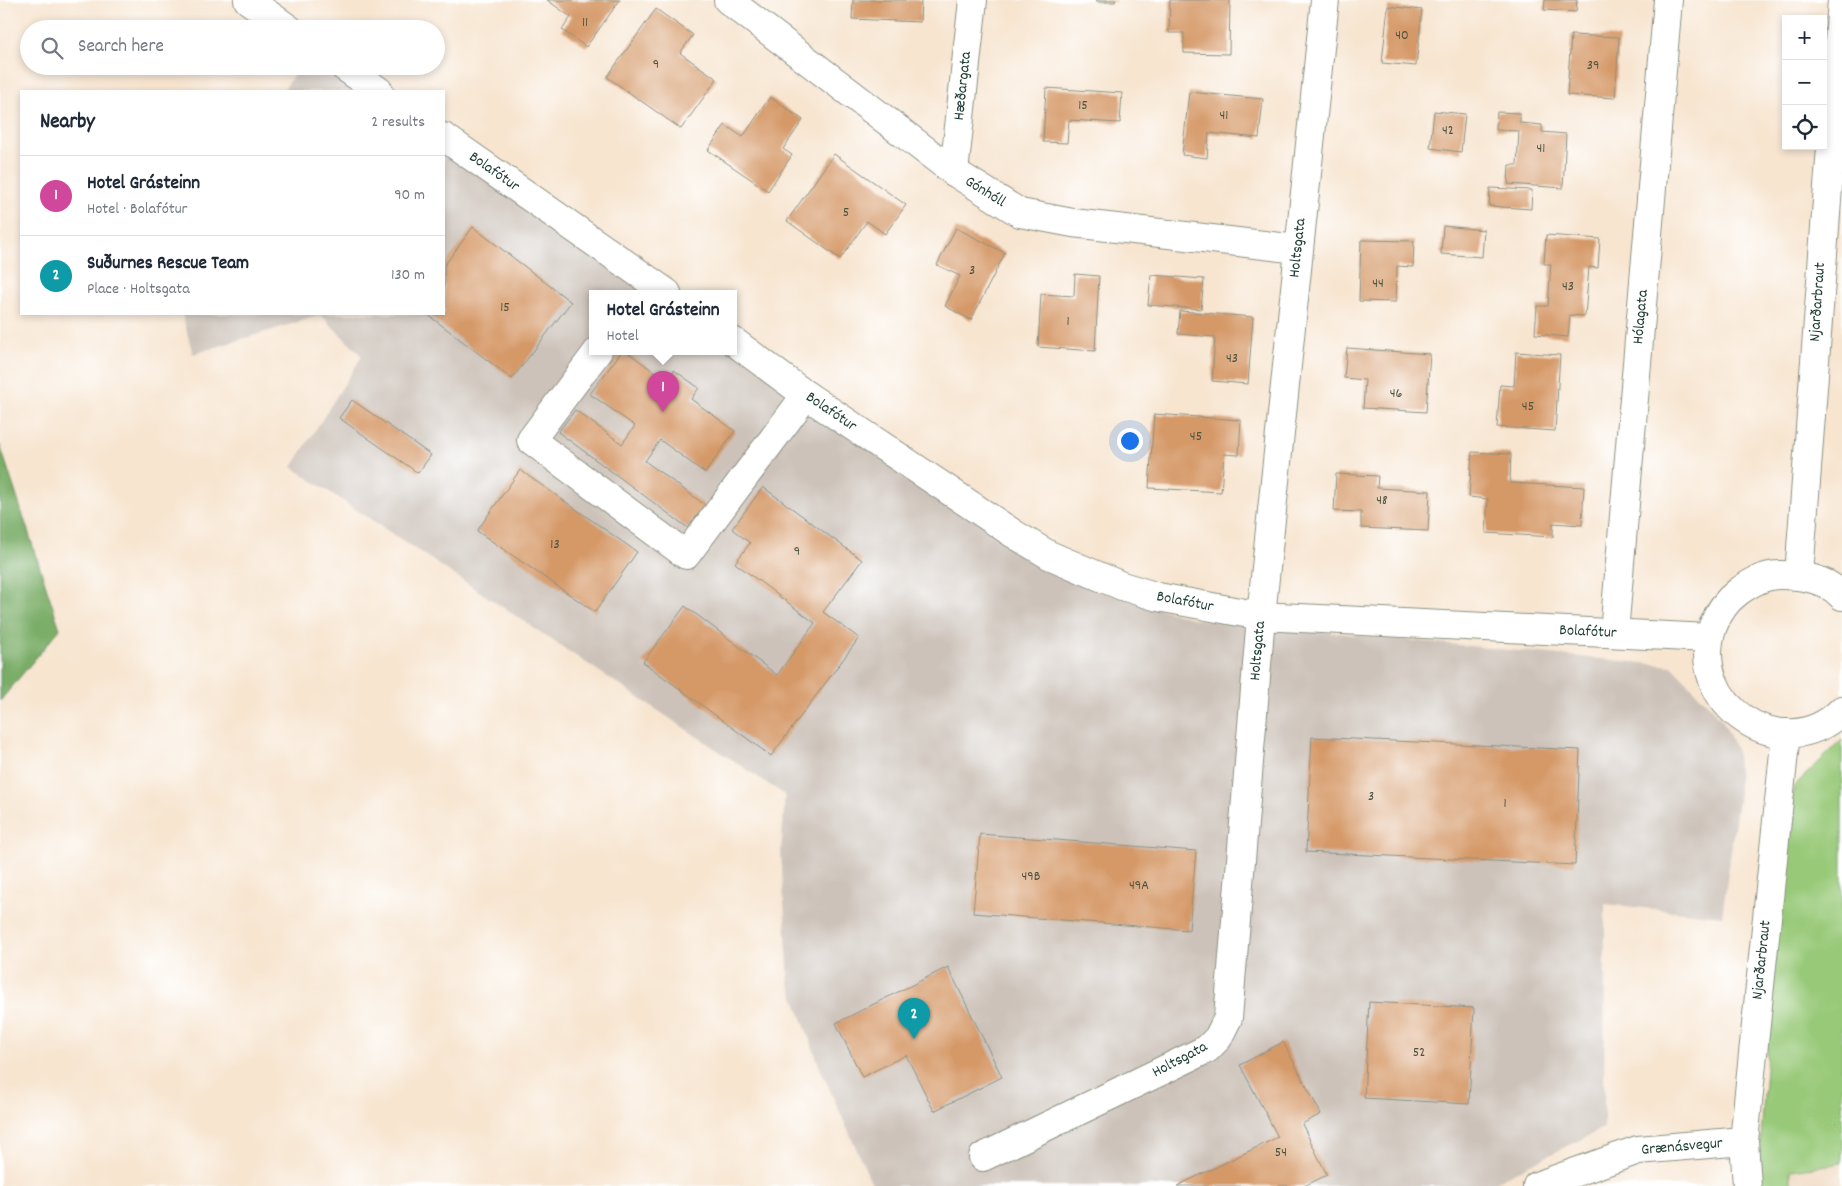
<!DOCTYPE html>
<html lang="en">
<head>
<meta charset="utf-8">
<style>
  :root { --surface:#fff; --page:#f2f2f3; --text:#1f2937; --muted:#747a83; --line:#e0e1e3; --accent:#1f6fb2 }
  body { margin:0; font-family:Dekko,sans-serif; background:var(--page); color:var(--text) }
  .controls { position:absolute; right:15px; top:15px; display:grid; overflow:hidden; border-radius:0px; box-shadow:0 2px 8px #0003 }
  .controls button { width:45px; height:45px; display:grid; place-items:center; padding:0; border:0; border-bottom:1px solid var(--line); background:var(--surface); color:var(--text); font:25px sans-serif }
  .you { position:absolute; left:1129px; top:440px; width:18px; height:18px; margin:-12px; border:4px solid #fff; border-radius:50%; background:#1a73e8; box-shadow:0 0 0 8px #1a73e833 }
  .badge { display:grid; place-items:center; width:32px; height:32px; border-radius:50%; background:var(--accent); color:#fff; font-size:16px; font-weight:700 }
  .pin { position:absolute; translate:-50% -41px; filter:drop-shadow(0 1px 2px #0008) }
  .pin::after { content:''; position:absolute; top:26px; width:18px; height:15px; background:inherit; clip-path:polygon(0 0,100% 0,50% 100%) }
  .popup { position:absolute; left:589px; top:290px; width:148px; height:65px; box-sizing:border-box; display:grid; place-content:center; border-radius:0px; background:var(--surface); filter:drop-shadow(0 1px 4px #0005); font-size:16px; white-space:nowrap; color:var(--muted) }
  .popup b { font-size:19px; color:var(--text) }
  .popup::after { content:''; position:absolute; left:50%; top:100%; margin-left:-10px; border:10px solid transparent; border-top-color:var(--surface) }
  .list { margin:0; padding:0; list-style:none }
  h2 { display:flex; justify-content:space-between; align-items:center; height:65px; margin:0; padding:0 20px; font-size:21px }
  h2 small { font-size:16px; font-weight:400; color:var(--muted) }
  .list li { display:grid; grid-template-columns:32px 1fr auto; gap:15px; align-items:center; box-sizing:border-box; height:80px; padding:0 20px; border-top:1px solid var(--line) }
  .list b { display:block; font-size:19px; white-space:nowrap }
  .list p { margin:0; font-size:16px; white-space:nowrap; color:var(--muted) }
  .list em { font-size:16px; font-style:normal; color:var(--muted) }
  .icon { flex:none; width:28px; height:28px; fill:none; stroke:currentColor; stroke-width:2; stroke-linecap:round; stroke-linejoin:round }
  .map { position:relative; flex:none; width:1842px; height:1186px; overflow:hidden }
  .search { position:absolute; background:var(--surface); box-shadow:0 2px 8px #0003; left:20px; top:20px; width:425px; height:55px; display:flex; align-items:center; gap:12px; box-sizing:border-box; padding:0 18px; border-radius:28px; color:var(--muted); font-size:19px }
  .panel { position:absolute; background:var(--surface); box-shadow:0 2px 8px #0003; left:20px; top:90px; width:425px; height:225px; border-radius:0px }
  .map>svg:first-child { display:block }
  .built { fill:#eed6bb }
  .industrial { fill:#ccc2b9 }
  .green { fill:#98c978; stroke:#5c8356 }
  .forest { fill:#7aad68; stroke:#4c754e }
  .building { fill:#d59967 }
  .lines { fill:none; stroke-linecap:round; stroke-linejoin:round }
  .minor-casing { stroke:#8b9182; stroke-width:30 }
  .major-casing { stroke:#8b9182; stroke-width:30 }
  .minor { stroke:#fff; stroke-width:28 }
  .major { stroke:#fff; stroke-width:28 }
  .labels { text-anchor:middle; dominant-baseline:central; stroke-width:4.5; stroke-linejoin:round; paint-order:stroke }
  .number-label { font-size:14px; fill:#4c5441 }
  .street-label { font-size:16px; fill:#1f3d34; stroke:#fff }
</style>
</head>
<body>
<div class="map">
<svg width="1842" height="1186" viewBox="0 0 1842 1186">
  <rect width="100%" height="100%" fill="#fff"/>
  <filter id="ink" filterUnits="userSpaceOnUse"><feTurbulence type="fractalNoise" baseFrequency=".02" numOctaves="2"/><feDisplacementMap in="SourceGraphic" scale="10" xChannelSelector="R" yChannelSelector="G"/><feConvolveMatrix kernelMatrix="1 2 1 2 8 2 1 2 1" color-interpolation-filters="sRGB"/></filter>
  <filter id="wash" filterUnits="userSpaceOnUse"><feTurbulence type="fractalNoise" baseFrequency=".0096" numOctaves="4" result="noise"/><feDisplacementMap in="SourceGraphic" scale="20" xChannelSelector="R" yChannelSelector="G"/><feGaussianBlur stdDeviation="1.12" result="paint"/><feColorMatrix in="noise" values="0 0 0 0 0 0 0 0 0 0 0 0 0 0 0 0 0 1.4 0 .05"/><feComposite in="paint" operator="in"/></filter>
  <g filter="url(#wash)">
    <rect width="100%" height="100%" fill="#f7e5d0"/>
    <polygon class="built" points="1842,1163 1842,1186 1791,1186 1791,1170"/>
    <g class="industrial">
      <polygon points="299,66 329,66 366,91 283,91"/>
      <polygon points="444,143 667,293 593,293 593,351 733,351 1096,590 1195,619 1672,666 1723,721 1737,752 1739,792 1722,916 1605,904 1604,1128 1487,1186 873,1186 821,1070 789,983 781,853 785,795 292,467 362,356 321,315 193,354 182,314 444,314"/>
    </g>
    <polygon class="green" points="1842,740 1842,1163 1791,1170 1791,1186 1762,1186 1760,1153 1771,996 1794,786"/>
    <polygon class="forest" points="0,445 60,629 0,701"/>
    <g id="blocks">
      <g class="building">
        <polygon points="547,0 620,0 586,47 562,30 571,17"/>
        <polygon points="853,0 921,0 920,22 852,19"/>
        <polygon points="1096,0 1116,0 1115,2 1096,2"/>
        <polygon points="1170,0 1230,0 1229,54 1184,53 1184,33 1169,33"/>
        <polygon points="1545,0 1577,0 1576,12 1544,10"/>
        <polygon points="1388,6 1422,10 1416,66 1382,63"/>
        <polygon points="656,9 693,35 680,53 717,79 681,129 607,77"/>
        <polygon points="1571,35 1619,37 1615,98 1567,95"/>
        <polygon points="1046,88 1122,93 1120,123 1069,120 1067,143 1043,142"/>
        <polygon points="1189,92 1263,99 1259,138 1209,133 1207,158 1182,155"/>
        <polygon points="770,97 803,120 783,149 792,155 768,191 708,150 725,125 743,137"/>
        <polygon points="1434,111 1465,114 1461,152 1430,148"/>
        <polygon points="1497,112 1520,113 1520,123 1542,125 1542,132 1566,134 1563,188 1508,184 1509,165 1517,165 1519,131 1496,130"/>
        <polygon points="834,154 906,205 885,234 867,221 840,259 787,221"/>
        <polygon points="1490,188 1532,190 1531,209 1489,206"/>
        <polygon points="1443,226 1484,230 1482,257 1441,254"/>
        <polygon points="473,227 571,302 512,379 427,314 444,314 444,266"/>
        <polygon points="956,228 1005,253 971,320 945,306 960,276 937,265"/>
        <polygon points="1546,235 1600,239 1598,268 1589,267 1585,316 1570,315 1568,337 1535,334 1537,306 1548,306 1551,264 1544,264"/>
        <polygon points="1361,240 1414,241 1413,267 1397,266 1396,302 1359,301"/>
        <polygon points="1075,274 1099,276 1095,351 1038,347 1041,294 1074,296"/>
        <polygon points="1151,275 1204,279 1201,309 1148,305"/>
        <polygon points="1180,311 1253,317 1248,384 1212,381 1215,337 1178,334"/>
        <polygon points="1347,348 1430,354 1426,412 1363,408 1365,380 1344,378"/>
        <polygon points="622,351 626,351 667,381 674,370 699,388 691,399 735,431 705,473 660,440 645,461 705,505 688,528 558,432 575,410 622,444 635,426 590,394"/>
        <polygon points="1516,352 1560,355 1555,431 1497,427 1500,385 1514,386"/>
        <polygon points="352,400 431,455 418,473 339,418"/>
        <polygon points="1154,414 1241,420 1239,455 1224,454 1221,492 1149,488"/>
        <polygon points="1472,452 1511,454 1510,483 1584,487 1582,525 1553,523 1553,537 1486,533 1488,499 1469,497"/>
        <polygon points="520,470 637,552 595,612 477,531"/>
        <polygon points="1336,474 1378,476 1377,488 1430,491 1428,531 1361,528 1361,512 1334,511"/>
        <polygon points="763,487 862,560 823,612 859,638 771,756 643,662 685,606 777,675 815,623 735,563 750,543 732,529"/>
        <polygon points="1312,737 1580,750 1575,865 1306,852"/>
        <polygon points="980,834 1196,851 1189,930 973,913"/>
        <polygon points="948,967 1002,1077 934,1111 906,1055 862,1077 836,1023"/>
        <polygon points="1369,1002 1474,1008 1469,1104 1364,1098"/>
        <polygon points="1283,1042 1321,1114 1302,1124 1327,1175 1304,1186 1177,1186 1278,1137 1240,1065"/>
      </g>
    </g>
  </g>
  <g filter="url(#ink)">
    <use href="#blocks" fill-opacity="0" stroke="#8b9182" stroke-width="1"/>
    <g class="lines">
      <g class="minor-casing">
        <g id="minor">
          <polyline points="248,0 289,29"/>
          <polyline points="728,0 954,172 1020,213 1073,223 1298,249"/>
          <polyline points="343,66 379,91"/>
          <polyline points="444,137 667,293"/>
          <polyline points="954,172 973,0"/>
          <polyline points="733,341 806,395 1014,534 1049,555 1122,586 1158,597 1261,616 1709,638"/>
          <polyline points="598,351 531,440 686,555 806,395"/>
          <polyline points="1614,633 1668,0"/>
          <polyline points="983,1157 1207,1049 1218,1038 1228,1018 1261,616 1325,0"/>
          <polyline points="1537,1186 1638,1150 1744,1141"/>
        </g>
      </g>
      <g class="major-casing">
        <g id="major">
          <polyline points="1799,575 1842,0"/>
          <path d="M1842,596C1826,578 1801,575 1779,575C1763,575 1749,584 1738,592C1726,601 1718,613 1713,626C1685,704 1783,770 1842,710"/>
          <polyline points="1747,1186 1744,1141 1786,733"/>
        </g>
      </g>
      <use href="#minor" class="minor"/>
      <use href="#major" class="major"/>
    </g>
  </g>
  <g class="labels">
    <g class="number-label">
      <text x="585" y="23">11</text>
      <text x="1402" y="36">40</text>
      <text x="656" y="65">9</text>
      <text x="1593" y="66">39</text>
      <text x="1083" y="106">15</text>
      <text x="1224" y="116">41</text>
      <text x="1448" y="131">42</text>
      <text x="1541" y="149">41</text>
      <text x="846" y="213">5</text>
      <text x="972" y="271">3</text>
      <text x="1378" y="284">44</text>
      <text x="1568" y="287">43</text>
      <text x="505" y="308">15</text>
      <text x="1068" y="322">1</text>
      <text x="1232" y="359">43</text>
      <text x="1396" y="394">46</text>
      <text x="1528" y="407">45</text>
      <text x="1196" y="437">45</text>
      <text x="1382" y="501">48</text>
      <text x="555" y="545">13</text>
      <text x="797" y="552">9</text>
      <text x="1371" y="797">3</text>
      <text x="1505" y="804">1</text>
      <text x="1031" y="877">49B</text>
      <text x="1139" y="886">49A</text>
      <text x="1419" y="1053">52</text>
      <text x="1281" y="1153">54</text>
    </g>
    <g class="street-label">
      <text transform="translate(963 86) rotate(-84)">Hæðargata</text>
      <text transform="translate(494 172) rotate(35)">Bolafótur</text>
      <text transform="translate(985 192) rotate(32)">Gónhóll</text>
      <text transform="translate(1298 248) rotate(-84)">Holtsgata</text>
      <text transform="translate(1818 302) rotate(-86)">Njarðarbraut</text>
      <text transform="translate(1641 317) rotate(-85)">Hólagata</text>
      <text transform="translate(831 412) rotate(34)">Bolafótur</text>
      <text transform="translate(1185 602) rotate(11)">Bolafótur</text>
      <text transform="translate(1588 632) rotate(3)">Bolafótur</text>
      <text transform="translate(1258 651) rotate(-85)">Holtsgata</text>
      <text transform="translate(1762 960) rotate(-84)">Njarðarbraut</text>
      <text transform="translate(1180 1060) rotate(-28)">Holtsgata</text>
      <text transform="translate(1682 1147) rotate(-5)">Grænásvegur</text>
    </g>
  </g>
</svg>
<div class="controls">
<button>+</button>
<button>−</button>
<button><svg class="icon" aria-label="locate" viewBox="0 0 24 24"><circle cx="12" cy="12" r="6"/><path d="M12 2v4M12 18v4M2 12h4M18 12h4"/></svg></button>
</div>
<div class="you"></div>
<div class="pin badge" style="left:663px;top:412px;background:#d1479c">1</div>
<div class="popup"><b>Hotel Grásteinn</b>Hotel</div>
<div class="pin badge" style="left:914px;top:1039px;background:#0f9aa8">2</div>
<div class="search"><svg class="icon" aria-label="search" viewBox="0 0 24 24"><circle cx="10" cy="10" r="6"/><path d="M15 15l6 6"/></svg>Search here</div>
<section class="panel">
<h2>Nearby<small>2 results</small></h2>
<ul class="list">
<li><span class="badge" style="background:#d1479c">1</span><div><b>Hotel Grásteinn</b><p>Hotel · Bolafótur</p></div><em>90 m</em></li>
<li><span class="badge" style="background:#0f9aa8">2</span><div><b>Suðurnes Rescue Team</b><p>Place · Holtsgata</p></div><em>130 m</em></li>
</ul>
</section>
</div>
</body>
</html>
